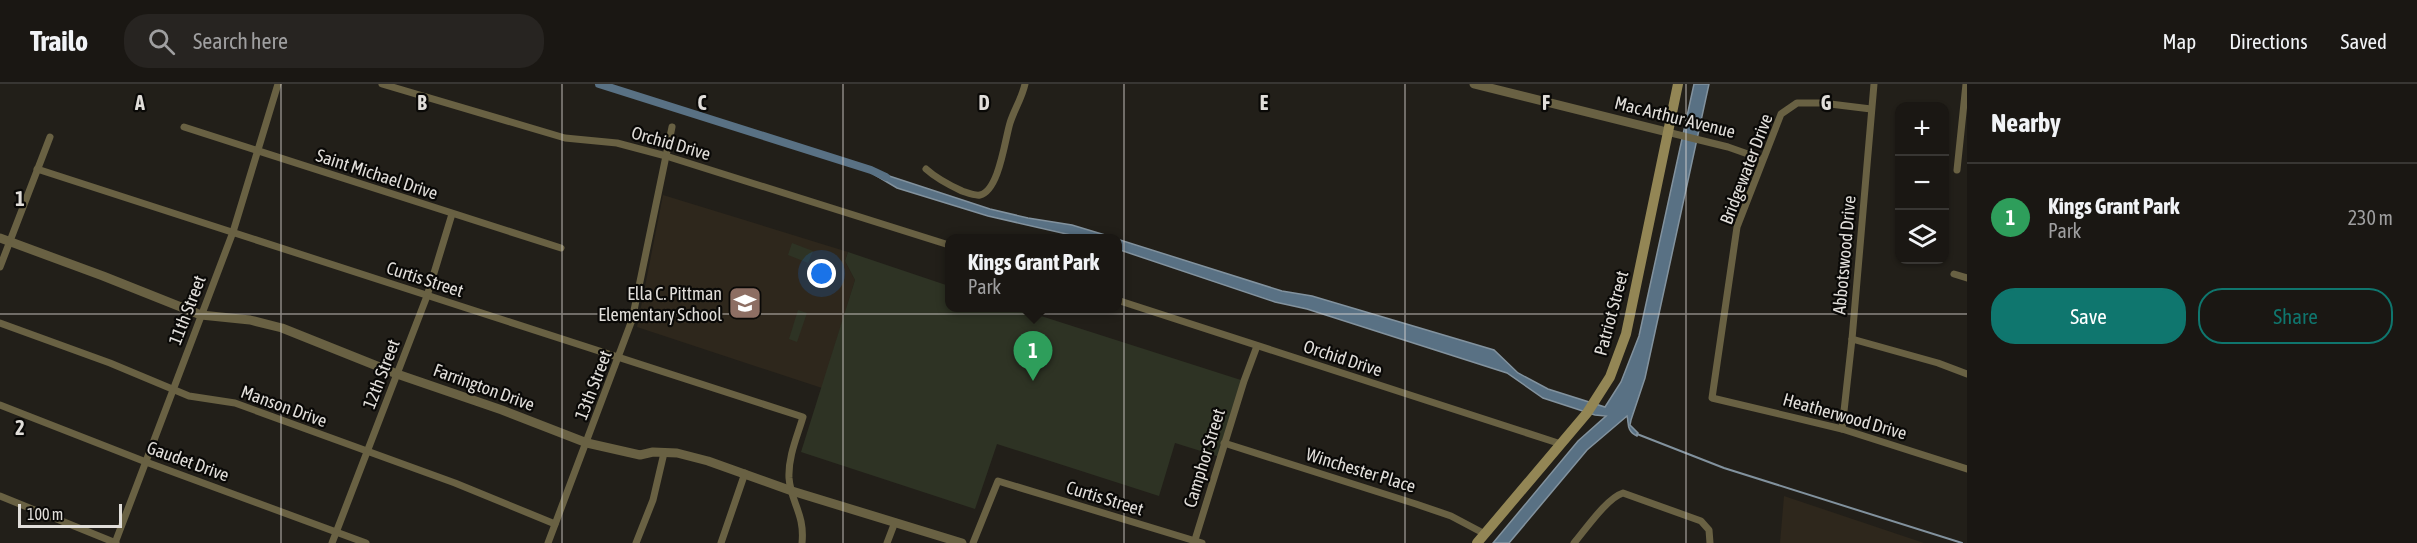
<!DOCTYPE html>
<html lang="en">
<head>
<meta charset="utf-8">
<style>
  :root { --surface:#1a1713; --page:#272421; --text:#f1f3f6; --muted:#9f9fa0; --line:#383633; --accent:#0f766e }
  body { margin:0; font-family:"Asap Condensed",sans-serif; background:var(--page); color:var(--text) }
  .controls { position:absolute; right:18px; top:18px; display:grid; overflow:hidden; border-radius:12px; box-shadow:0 2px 4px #0004 }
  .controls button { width:54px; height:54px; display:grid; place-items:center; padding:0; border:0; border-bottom:2px solid var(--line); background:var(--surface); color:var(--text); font:30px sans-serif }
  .scale { position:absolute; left:18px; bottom:15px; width:104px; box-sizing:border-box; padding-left:6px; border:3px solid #e1deda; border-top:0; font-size:16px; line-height:21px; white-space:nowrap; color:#e1deda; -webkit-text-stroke:4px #0a0907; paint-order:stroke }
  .you { position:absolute; left:822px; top:190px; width:21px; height:21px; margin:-15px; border:4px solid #fff; border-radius:50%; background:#1a73e8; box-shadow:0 0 0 9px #1a73e833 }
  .badge { display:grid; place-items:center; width:39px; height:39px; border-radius:50%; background:var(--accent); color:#fff; font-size:20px; font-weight:700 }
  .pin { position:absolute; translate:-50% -50px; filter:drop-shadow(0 2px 3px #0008) }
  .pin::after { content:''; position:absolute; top:32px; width:21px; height:18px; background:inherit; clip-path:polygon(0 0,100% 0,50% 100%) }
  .popup { position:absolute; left:945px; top:150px; width:177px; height:78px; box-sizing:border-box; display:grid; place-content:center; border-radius:12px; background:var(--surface); filter:drop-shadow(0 2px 4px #0005); font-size:20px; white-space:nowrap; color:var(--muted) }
  .popup b { font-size:22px; color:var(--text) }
  .popup::after { content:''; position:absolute; left:50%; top:100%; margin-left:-12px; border:12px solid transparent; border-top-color:var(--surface) }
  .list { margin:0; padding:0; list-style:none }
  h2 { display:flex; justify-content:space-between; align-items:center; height:78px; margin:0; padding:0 24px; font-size:26px }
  h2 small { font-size:20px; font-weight:400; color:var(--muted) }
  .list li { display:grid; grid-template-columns:39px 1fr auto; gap:18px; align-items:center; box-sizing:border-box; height:108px; padding:0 24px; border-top:2px solid var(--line) }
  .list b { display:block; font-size:22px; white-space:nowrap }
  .list p { margin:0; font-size:20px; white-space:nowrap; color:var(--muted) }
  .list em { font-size:20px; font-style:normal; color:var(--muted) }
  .actions { display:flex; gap:12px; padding:18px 24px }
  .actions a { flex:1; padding:14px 0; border:2px solid var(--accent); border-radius:24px; text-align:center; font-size:21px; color:var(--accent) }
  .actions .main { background:var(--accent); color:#fff }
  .icon { flex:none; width:33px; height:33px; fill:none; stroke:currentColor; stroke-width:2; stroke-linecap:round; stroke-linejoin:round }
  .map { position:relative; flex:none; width:1967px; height:459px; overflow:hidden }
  header { display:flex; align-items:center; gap:36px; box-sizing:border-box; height:84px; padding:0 30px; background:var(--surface); border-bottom:2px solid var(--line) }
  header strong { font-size:28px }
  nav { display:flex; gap:33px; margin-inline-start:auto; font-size:21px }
  .search { width:420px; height:54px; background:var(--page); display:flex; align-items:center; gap:15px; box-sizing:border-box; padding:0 21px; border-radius:24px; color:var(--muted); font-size:22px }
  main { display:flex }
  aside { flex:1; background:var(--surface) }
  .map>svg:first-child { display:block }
  .built { fill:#2e271c }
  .green { fill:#2e3324 }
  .water { fill:#597184; stroke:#82929e; stroke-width:1.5 }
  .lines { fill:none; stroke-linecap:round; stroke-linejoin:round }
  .stream { stroke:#82929e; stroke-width:2 }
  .canal { stroke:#597184; stroke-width:8 }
  .minor { stroke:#696143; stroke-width:7 }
  .tertiary { stroke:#696143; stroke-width:9 }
  .secondary { stroke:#938655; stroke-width:10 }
  .grid { fill:none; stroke:#e1deda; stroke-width:1.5; stroke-opacity:0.55 }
  .labels { text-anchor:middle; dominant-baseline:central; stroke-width:4.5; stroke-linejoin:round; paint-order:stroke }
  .street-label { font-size:18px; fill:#e1deda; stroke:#0a0907 }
  .poi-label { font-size:18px; fill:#e1deda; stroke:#0a0907; text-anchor:end }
  .grid-label { font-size:20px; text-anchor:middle; font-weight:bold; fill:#e1deda; stroke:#0a0907; stroke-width:4.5; stroke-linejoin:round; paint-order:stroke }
</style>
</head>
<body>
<header>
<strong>Trailo</strong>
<div class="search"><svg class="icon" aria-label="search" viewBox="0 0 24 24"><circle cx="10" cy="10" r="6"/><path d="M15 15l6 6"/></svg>Search here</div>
<nav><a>Map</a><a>Directions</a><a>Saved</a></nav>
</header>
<main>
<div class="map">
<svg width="1967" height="459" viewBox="0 0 1967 459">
  <rect width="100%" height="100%" fill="#221f19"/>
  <g class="built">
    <polygon points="663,111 848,168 845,177 855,196 822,304 637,243"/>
    <polygon points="1784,412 1924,459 1780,459"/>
  </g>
  <g class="green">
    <polygon points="792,159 813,167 808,179 788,171"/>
    <polygon points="848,168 949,202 949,224 1016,224 1244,297 1220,373 1175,359 1159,412 997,360 975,425 801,368 855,196 845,177"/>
    <polygon points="798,226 807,229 797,258 789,255"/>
  </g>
  <g class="water">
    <path d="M1694,0H1709L1645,294L1631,336L1630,341L1638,349L1637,352C1626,347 1629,339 1627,332L1587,366L1509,459H1493L1578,357L1606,332L1595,331L1543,314L1507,289L1307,225L1275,218L1117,165V155L1282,207L1312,212L1494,266L1518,289L1548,305L1605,323L1621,298L1639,252Z"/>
    <polygon points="877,88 990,125 1028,134 1072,141 1115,154 1084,154 988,132 897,104 875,91"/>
  </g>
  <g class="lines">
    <polyline class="stream" points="1637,350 1724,384 1962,459"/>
    <polyline class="canal" points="599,0 871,86 886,93"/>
    <g class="minor">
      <polyline points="382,0 565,54 617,59 666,72 949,161"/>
      <polyline points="1871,25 1822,19 1797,19 1781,30 1737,143 1712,314 1842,345 1967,385"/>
      <polyline points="184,43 561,164"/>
      <polyline points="1667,48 1728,63 1762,75"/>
      <path d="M37,85L803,333C797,353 788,373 789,394C791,419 805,430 802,459"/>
      <path d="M926,85C937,95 949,101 962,107C968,109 975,112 980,111C999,107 1005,55 1010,39C1014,26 1022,14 1025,0"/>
      <polyline points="1957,86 1966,0"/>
      <polyline points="0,183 50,53"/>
      <polyline points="1954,190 1967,194"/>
      <polyline points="1117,216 1561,360"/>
      <polyline points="0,239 110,279 189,312 235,319 455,399 555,440"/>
      <polyline points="1852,255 1938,279 1967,290"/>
      <polyline points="0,321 146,378 366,459"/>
      <polyline points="1842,345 1852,255 1874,0"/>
      <polyline points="1224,359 1416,420 1451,432 1485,450"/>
      <polyline points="0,412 116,459"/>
      <polyline points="115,459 233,148 278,0"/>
      <polyline points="332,459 427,212 452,130"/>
      <polyline points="548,459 632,236 672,43"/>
      <polyline points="636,459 653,416 664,369"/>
      <polyline points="721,459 745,389"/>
      <polyline points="887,459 895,438"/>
      <polyline points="973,459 998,397 1202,459"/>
      <polyline points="1194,459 1244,297 1257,262"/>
      <path d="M1574,459C1586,445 1607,414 1623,409L1701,437L1709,446L1710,459"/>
    </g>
    <g class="tertiary">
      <polyline points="1474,0 1667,48"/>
      <polyline points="0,154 103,192 201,231 250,236 282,244 397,290 502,326 587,359 640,371 653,368 677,369 708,377 792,407 962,459"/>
    </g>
    <polyline class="secondary" points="1477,459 1587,329 1610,293 1626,250 1678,0"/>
  </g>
  <path class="grid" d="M281,0V459M562,0V459M843,0V459M1124,0V459M1405,0V459M1686,0V459M0,230H1967"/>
  <defs>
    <g id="school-square" transform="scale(1.725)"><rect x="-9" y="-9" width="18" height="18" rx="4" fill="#8d6e63" stroke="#0a0907"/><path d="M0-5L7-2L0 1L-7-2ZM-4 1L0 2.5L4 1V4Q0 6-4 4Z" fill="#fff"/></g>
  </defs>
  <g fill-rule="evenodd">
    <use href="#school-square" x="745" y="219"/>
  </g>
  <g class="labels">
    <g class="street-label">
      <text transform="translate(1675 33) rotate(14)">Mac Arthur Avenue</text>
      <text transform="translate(671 59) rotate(16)">Orchid Drive</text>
      <text transform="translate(1746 85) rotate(-69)">Bridgewater Drive</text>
      <text transform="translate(377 90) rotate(18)">Saint Michael Drive</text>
      <text transform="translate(1844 171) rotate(-85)">Abbotswood Drive</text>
      <text transform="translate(425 195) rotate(18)">Curtis Street</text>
      <text transform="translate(187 226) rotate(-69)">11th Street</text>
      <text transform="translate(1611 229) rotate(-75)">Patriot Street</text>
      <text transform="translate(1343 274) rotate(18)">Orchid Drive</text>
      <text transform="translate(381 290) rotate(-69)">12th Street</text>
      <text transform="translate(593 301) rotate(-69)">13th Street</text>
      <text transform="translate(484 303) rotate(20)">Farrington Drive</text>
      <text transform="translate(284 322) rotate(20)">Manson Drive</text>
      <text transform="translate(1845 332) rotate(16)">Heatherwood Drive</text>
      <text transform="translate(1204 374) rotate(-73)">Camphor Street</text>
      <text transform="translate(188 377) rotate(20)">Gaudet Drive</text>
      <text transform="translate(1361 386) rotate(17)">Winchester Place</text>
      <text transform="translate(1105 414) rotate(17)">Curtis Street</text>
    </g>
    <g class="poi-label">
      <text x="722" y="209">Ella C. Pittman<tspan x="722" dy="21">Elementary School</tspan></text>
    </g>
  </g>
  <g class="grid-label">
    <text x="140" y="26">A</text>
    <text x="422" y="26">B</text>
    <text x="702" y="26">C</text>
    <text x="984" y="26">D</text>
    <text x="1264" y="26">E</text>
    <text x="1546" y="26">F</text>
    <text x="1826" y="26">G</text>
    <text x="20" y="122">1</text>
    <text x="20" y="351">2</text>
  </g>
</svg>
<div class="controls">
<button>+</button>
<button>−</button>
<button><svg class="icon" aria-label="layers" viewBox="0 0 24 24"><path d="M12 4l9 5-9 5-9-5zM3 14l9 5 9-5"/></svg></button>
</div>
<div class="scale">100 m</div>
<div class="you"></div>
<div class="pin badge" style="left:1033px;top:297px;background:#2e9e5b">1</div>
<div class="popup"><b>Kings Grant Park</b>Park</div>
</div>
<aside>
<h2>Nearby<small></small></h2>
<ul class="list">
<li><span class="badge" style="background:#2e9e5b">1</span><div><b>Kings Grant Park</b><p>Park</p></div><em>230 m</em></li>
</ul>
<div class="actions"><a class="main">Save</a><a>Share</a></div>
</aside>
</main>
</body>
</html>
